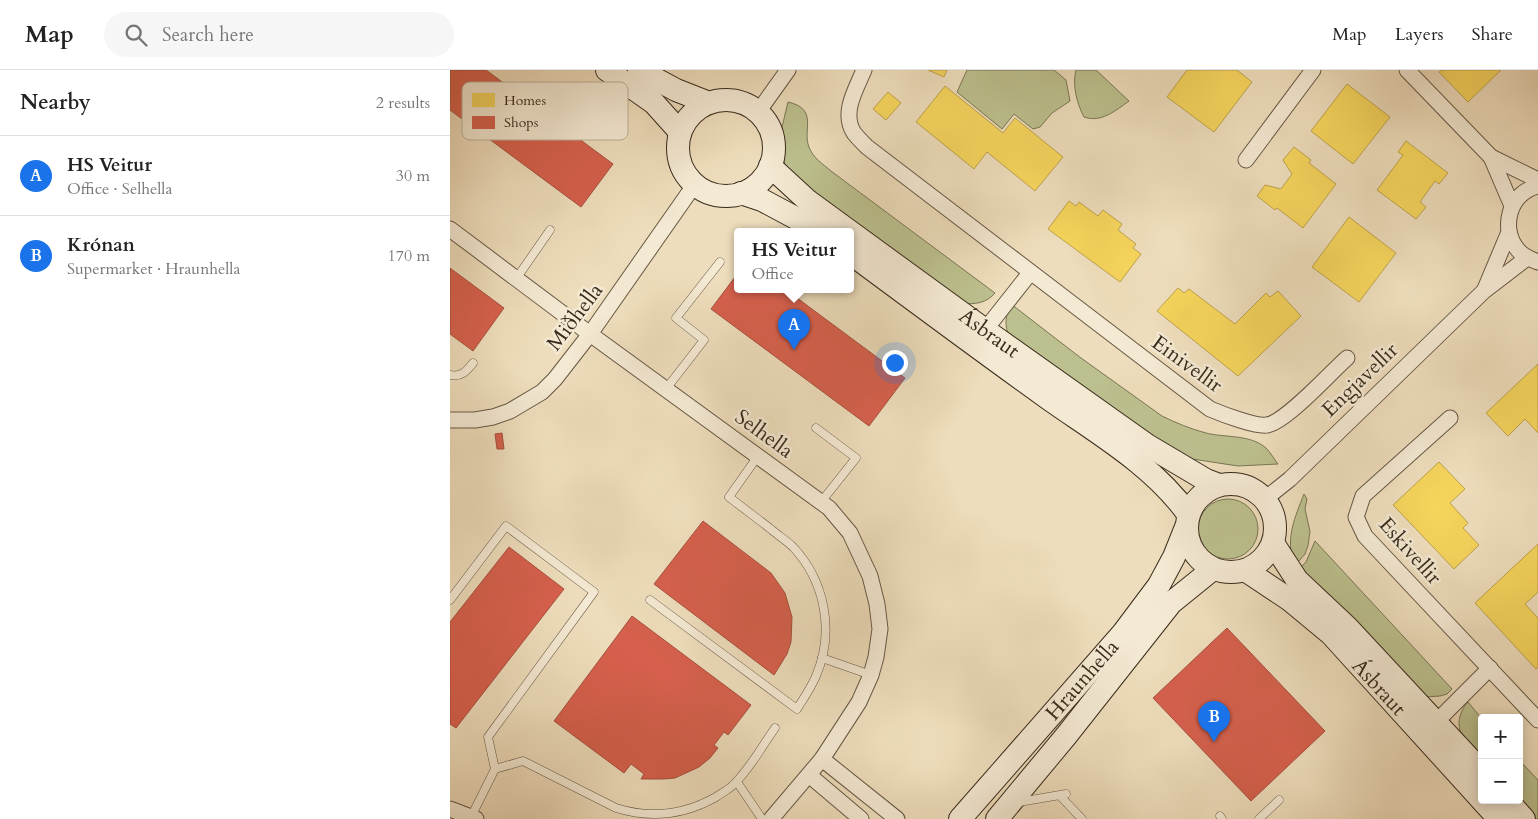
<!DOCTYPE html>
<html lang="en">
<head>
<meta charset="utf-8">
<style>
  :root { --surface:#fff; --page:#f6f6f6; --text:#222; --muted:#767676; --line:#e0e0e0; --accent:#1a73e8 }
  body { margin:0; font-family:Cardo,serif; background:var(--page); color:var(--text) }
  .controls { position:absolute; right:15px; bottom:15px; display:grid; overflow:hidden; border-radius:5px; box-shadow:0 2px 12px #0003 }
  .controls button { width:45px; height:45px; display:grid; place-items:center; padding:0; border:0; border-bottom:1px solid var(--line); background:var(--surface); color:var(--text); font:25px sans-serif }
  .you { position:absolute; left:444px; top:292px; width:18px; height:18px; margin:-12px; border:4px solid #fff; border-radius:50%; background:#1a73e8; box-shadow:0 0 0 8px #1a73e833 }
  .badge { display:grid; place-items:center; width:32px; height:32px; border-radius:50%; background:var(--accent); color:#fff; font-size:16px; font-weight:700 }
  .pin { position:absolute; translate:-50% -41px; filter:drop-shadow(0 1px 2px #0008) }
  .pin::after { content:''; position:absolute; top:26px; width:18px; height:15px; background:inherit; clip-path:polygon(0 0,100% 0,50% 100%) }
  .popup { position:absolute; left:284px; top:158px; width:120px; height:65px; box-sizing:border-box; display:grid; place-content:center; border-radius:5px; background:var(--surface); filter:drop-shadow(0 1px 4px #0005); font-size:16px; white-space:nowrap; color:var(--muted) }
  .popup b { font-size:19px; color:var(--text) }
  .popup::after { content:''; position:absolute; left:50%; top:100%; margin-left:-10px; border:10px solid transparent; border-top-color:var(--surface) }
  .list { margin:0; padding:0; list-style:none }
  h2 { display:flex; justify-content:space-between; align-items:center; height:65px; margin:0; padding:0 20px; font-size:21px }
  h2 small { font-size:16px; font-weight:400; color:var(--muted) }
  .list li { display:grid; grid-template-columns:32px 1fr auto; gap:15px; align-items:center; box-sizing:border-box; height:80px; padding:0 20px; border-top:1px solid var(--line) }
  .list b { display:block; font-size:19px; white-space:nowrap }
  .list p { margin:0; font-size:16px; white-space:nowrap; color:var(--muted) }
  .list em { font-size:16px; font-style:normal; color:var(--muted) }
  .icon { flex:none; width:28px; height:28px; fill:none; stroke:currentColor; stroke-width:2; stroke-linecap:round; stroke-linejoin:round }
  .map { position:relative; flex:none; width:1088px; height:749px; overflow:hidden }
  header { display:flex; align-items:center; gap:30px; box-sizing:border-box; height:70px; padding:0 25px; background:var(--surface); border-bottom:1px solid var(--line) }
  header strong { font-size:24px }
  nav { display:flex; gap:28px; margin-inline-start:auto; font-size:18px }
  .search { width:350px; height:45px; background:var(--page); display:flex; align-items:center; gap:12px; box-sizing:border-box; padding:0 18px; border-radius:28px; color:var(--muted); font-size:19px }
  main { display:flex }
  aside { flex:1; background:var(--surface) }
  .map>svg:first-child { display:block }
  .green { fill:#bcc08e; stroke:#7a7655 }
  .homes { fill:#f6d55c; stroke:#bda249 }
  .shops { fill:#d6604d; stroke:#a7503e }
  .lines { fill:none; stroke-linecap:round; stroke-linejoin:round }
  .lane-casing { stroke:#665844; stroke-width:9 }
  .street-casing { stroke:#665844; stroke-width:17 }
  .secondary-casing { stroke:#392b1c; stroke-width:24 }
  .lane { stroke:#f4e9d3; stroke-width:8 }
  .street { stroke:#f4e9d3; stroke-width:15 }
  .secondary { stroke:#f4e9d3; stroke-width:22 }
  .labels { text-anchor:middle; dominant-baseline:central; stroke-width:5; stroke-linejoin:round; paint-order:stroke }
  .street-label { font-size:21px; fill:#392b1c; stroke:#f4e9d3 }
  .key { fill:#f4e9d3; stroke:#bcb09c; stroke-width:1 }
  .key-label { font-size:14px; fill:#392b1c }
</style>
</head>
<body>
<header>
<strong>Map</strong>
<div class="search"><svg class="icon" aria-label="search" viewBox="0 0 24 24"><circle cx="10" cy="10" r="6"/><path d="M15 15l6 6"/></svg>Search here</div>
<nav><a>Map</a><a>Layers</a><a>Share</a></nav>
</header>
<main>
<aside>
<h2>Nearby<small>2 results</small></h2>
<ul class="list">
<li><span class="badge">A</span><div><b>HS Veitur</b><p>Office · Selhella</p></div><em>30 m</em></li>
<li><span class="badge">B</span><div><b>Krónan</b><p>Supermarket · Hraunhella</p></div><em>170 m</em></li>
</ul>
</aside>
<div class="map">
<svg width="1088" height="749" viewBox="0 0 1088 749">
  <rect width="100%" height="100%" fill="#eeddbc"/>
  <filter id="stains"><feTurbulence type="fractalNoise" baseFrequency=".004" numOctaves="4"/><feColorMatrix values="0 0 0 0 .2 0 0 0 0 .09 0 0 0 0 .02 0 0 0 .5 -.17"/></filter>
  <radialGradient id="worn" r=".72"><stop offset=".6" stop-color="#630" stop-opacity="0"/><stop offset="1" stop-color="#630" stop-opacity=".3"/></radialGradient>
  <g class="green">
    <polygon points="517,0 604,0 616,10 620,31 602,43 590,57 583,59 564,44 552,59 507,22"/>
    <path d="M626,0H646L679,31C665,41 651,53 634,47C627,34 622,15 626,0Z"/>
    <path d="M338,32C369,39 352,60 359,77C363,88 373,94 381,101L545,223C537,233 524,235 512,233L385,139L337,99L332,86V57Z"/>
    <path d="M561,234L631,288L712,346C726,353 741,359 756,363C775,368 800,364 816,378C821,383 824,389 828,394L788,396L736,388L560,268C554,256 555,246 561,234Z"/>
    <path d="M854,424L857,429L855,439L860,461L858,476L855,484L849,491L844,493C835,469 845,447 854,424Z"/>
    <circle cx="778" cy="459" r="30"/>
    <polygon points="865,471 1002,619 997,624 990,626 975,627 848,500 856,492"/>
    <path d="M1018,632L1032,649V690C1020,677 1005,665 1010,646C1012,640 1014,636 1018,632Z"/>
    <polygon points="1069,690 1088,710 1088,749 1085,749 1069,730"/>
  </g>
  <g class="homes">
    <polygon points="478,0 497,0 494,7"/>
    <polygon points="737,0 787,0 802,12 764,62 717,27"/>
    <polygon points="992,0 1051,0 1018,32 989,2"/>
    <polygon points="897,14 940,47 903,94 861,61"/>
    <polygon points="495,16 553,63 565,48 613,87 585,121 537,82 524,99 466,52"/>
    <polygon points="438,22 451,33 436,50 423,39"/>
    <polygon points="956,71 998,103 989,114 985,111 970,132 976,137 966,149 927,120 953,85 948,82"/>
    <polygon points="844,77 861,90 859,93 886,114 853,158 827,138 825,140 807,126 815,115 831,119 842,104 833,90"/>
    <polygon points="619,131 626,136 629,132 648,146 653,140 672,154 668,160 686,174 683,178 691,184 670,212 598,159"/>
    <polygon points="899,147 946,183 909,232 862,197"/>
    <polygon points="728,218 734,223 739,219 785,254 816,223 820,227 828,221 851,246 788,306 707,241"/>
    <polygon points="1088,294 1088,363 1075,349 1058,366 1036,343"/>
    <polygon points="989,392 1015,419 1000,433 1018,453 1013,458 1029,475 1004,499 943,435"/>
    <polygon points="1088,474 1088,522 1075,534 1088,548 1088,597 1086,599 1025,533"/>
  </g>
  <g class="shops">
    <polygon points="0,0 36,0 163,94 131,137 0,40"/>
    <polygon points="0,198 54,238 23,281 0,264"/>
    <polygon points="288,203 288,219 335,219 455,308 419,356 261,239"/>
    <polygon points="52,363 54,379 47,379 45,364"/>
    <polygon points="253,451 321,503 335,523 342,547 341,572 337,584 324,605 204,514"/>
    <polygon points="59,477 114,519 6,658 0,654 0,552"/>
    <polygon points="182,546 301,635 278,665 274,662 264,675 268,678 260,688 249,697 225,708 214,709 191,709 194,704 181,694 174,703 104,651"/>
    <polygon points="777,558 875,661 801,731 703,628"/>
  </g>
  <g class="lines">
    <g class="lane-casing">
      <g id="lane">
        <polyline points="66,209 100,160"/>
        <path d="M0,305C11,307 16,302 23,293"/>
        <polyline points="216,319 254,270 226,248 270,192"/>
        <polyline points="366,358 406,388 371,432"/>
        <polyline points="0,530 56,456 144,522 38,667 45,699"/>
        <path d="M200,530L347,639C354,628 361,618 366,606C385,562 375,511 343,477C337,471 329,466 322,460C308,449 293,438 279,427L308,386"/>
        <polyline points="372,588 421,605"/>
        <polyline points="287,712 312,749"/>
        <polyline points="612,728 632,749"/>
        <polyline points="569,732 616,724"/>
        <polyline points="770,746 772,749"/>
        <path d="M21,747L45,699L73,691L166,738C201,749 234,745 266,727C273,722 282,718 287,711C302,695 313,675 325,658"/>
        <polyline points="809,749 829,730"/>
      </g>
    </g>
    <g class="street-casing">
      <g id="street">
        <path d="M414,0C406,19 391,43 404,63C408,68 413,73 417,77L760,339C772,344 806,357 817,355C836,352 880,303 897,288"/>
        <polyline points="957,0 1041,87 1088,110"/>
        <polyline points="308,42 338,0"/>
        <polyline points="1041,87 1062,136"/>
        <polyline points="796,90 863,0"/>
        <path d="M1088,116C1060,122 1049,158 1068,180C1073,186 1080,189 1088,192"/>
        <polyline points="0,159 140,264 379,438 400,463 420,506 427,534 430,559 426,587 421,605 409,632 372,689 321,749"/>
        <polyline points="1035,219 1059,162"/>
        <polyline points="535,260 580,203"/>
        <polyline points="1000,348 913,426 906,447 915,466 1088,650"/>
        <polyline points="0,350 25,350 43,347 60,341 92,322 105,309 140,264 245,114"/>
        <polyline points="815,429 840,409 1034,221 1077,188"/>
        <polyline points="986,652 1040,598"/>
        <polyline points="372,689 447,749"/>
        <polyline points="359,705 411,749"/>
        <polyline points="0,739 26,749"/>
      </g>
    </g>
    <g class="secondary-casing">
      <g id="secondary">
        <polyline points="157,0 204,33 230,62"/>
        <polyline points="189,0 226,20 259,33"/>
        <circle cx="276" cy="78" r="48"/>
        <path id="s1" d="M320,96L358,131L535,260L697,375L756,410L769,415"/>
        <polyline points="291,123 312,130 370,161"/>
        <path d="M400,183C466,232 532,281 599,329C647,363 703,395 738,444"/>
        <circle cx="781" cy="458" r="44"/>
        <polyline points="823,473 847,510 897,557 1032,702"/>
        <path id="s2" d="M795,500L840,530L881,564L1049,749"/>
        <polyline points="1057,730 1074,749"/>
        <path id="s3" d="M510,749L673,563L709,515L724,487L736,457"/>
        <polyline points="547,749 616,666 721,533 763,499"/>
      </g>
    </g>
    <use href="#lane" class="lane"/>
    <use href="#street" class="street"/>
    <use href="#secondary" class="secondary"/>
  </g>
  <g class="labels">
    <g class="street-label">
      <text transform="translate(125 247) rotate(-53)">Miðhella</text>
      <text stroke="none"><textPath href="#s1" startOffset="276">Ásbraut</textPath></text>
      <text transform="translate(737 294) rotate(36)">Einivellir</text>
      <text transform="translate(910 310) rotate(-44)">Engjavellir</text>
      <text transform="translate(314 364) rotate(36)">Selhella</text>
      <text transform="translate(960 481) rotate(48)">Eskivellir</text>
      <text stroke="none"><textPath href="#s3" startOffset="185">Hraunhella</textPath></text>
      <text stroke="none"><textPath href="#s2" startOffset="179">Ásbraut</textPath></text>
    </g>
  </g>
  <rect x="12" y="12" width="166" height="58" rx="8" class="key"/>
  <rect x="22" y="23" width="23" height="14" fill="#f6d55c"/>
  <rect x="22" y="46" width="23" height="13" fill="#d6604d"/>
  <g class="key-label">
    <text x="54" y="35">Homes</text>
    <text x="54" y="57">Shops</text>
  </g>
  <rect width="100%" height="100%" filter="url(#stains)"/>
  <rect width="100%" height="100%" fill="url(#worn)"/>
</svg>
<div class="controls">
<button>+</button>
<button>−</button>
</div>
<div class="you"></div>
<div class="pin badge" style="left:344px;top:280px">A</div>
<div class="popup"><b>HS Veitur</b>Office</div>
<div class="pin badge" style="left:764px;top:672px">B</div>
</div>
</main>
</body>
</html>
